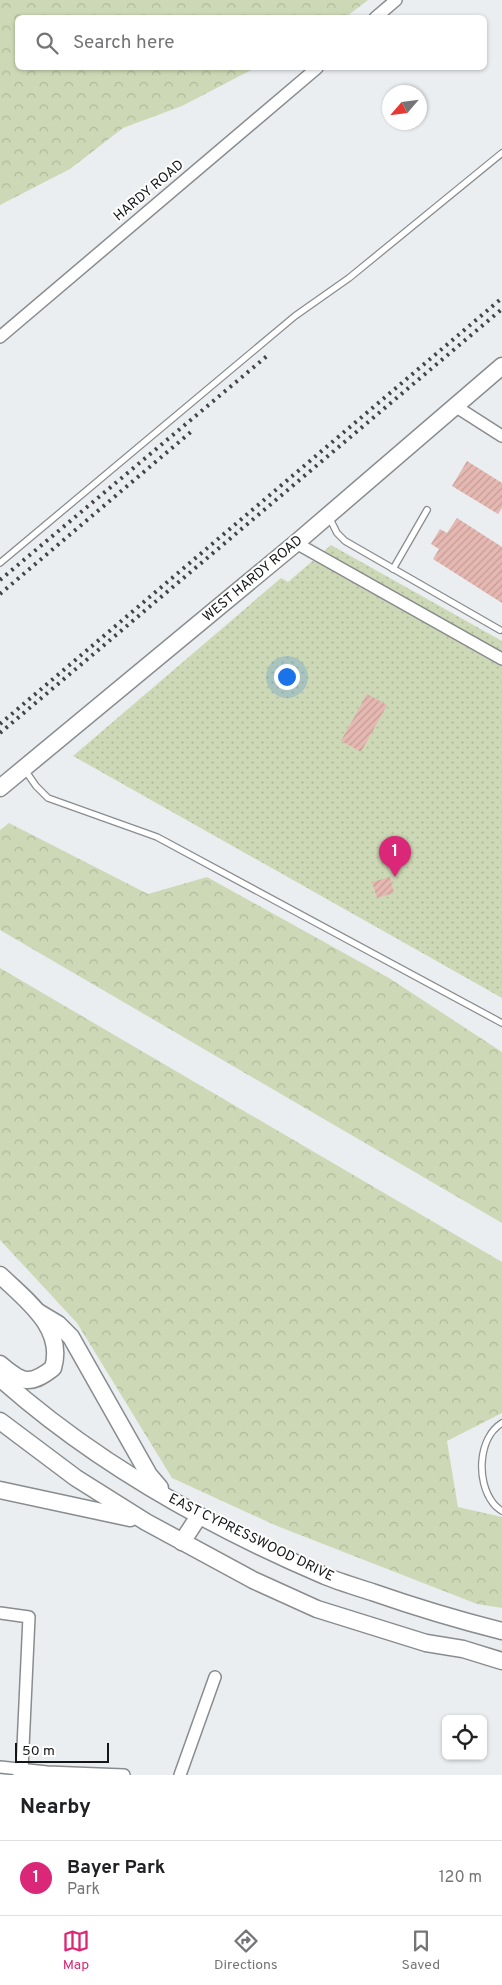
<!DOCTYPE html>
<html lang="en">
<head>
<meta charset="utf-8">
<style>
  :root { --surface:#fff; --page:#f6f6f6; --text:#202124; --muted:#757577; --line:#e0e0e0; --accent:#db2777 }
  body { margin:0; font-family:Overpass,sans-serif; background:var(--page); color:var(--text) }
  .controls { position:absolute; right:15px; bottom:15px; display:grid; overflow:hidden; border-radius:8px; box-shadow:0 1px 4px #0004 }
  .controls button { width:45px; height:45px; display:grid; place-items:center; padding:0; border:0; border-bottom:1px solid var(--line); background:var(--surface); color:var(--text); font:25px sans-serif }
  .compass { position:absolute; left:382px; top:85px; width:45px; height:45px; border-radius:50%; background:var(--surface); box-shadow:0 1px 4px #0004; rotate:242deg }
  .scale { position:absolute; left:15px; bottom:12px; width:94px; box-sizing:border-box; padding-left:5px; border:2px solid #151617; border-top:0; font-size:14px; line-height:18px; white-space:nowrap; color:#151617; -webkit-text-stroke:4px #fff; paint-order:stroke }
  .you { position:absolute; left:286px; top:676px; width:18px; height:18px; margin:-12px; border:4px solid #fff; border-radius:50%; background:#1a73e8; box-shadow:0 0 0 8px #1a73e833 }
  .badge { display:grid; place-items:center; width:32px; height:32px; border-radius:50%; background:var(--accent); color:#fff; font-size:16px; font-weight:700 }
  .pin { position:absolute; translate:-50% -41px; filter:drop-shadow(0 1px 2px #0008) }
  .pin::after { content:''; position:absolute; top:26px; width:18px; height:15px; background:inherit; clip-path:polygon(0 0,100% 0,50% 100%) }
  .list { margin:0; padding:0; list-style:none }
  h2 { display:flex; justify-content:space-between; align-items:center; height:65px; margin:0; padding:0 20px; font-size:21px }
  h2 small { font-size:16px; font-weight:400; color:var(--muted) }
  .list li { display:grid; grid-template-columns:32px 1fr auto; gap:15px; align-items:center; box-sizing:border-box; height:75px; padding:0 20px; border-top:1px solid var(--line) }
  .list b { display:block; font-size:19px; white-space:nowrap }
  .list p { margin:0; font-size:16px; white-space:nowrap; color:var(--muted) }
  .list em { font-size:16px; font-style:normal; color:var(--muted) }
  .icon { flex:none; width:28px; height:28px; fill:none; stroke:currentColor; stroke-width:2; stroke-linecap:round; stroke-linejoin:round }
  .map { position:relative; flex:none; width:502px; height:1775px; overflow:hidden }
  .search { position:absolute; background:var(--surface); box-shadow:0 1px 4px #0004; left:15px; right:15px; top:15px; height:55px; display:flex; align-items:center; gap:12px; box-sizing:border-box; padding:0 18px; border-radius:8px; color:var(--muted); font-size:19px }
  .sheet { height:140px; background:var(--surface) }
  nav { display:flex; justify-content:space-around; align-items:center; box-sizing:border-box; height:70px; border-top:1px solid var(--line); background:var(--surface); font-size:14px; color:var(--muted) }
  nav a { display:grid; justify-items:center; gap:2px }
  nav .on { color:var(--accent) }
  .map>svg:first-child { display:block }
  .forest { fill:url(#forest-crowns) }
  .park { fill:url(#park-dots) }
  .building { fill:url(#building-hatch) }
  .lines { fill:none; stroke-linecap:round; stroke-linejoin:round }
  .lane-casing { stroke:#898c8e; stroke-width:8 }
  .street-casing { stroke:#898c8e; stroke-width:14 }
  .secondary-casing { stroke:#898c8e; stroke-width:19 }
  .lane { stroke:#fff; stroke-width:5.5 }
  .street { stroke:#fff; stroke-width:11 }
  .secondary { stroke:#fff; stroke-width:16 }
  .rail { stroke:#444547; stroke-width:4; stroke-dasharray:2.5 5; stroke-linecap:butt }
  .labels { text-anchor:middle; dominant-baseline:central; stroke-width:4; stroke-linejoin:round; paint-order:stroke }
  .street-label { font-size:14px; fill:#151617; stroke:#fff }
</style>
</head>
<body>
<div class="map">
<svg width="502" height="1775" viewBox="0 0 502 1775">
  <defs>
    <pattern id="forest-crowns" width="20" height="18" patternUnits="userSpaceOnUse" patternTransform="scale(1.25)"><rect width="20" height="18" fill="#cdd9b6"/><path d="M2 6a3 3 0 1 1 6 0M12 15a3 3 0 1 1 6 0" fill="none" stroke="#afba9c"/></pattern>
    <pattern id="park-dots" width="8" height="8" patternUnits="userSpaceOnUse" patternTransform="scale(1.25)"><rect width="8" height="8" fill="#cdd9b6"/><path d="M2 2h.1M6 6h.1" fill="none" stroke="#afba9c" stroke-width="1.8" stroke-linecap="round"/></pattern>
    <pattern id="building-hatch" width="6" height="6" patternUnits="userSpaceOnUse" patternTransform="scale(1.25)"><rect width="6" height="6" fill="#e5b8b1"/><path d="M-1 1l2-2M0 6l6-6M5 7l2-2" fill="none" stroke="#c49d98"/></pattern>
  </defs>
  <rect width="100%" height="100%" fill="#ebeef1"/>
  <g class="forest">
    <polygon points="0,0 368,0 346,17 18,18 18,68 255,68 182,106 123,128 70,169 0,205"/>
    <polygon points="9,823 148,894 207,877 389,978 502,1052 502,1223 0,930 0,830"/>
    <polygon points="0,968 502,1262 502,1413 447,1441 458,1507 502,1517 502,1608 477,1604 277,1526 172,1478 77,1323 0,1240"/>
  </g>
  <polygon class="park" points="331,545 502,641 502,998 73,756 281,578 288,582"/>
  <g class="building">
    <polygon points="467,461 502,483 502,508 498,514 452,486"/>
    <polygon points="457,518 502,547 502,603 433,559 439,549 431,544 440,529 447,533"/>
    <polygon points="367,694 387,705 361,752 341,741"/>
    <polygon points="390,877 394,893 377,898 372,882"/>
  </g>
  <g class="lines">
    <g class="lane-casing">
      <g id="lane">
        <polyline points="329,517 337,533 345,541 500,630"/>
        <polyline points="0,563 295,316 349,278 502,153"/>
        <polyline points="393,569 427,510"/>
        <polyline points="25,770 36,786 48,798 157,837 502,1023"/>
        <path d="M502,1423C478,1438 476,1481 493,1503C495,1506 499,1509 502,1511"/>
      </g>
    </g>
    <g class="street-casing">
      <g id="street">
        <polyline points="375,18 396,0"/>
        <polyline points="0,337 317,68"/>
        <polyline points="455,406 502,436"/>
        <polyline points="296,543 502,659"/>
        <polyline points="0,1613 29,1617 22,1769 19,1775"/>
        <polyline points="0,1767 47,1772 124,1775"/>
        <polyline points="180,1775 215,1677"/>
      </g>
    </g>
    <g class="secondary-casing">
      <g id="secondary">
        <polyline points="0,788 296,543 502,366"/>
        <path d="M0,1275C26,1300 65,1328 53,1368C29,1387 21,1382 0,1364"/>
        <polyline points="38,1312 58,1324 71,1337 149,1475 160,1488"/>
        <path d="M0,1378C95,1463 208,1526 325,1576C340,1582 356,1587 372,1592C415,1607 458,1620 502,1631"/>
        <polyline points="0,1421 76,1478 146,1522 253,1580 317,1609 426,1643 463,1649 502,1661"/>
        <polyline points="0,1490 130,1518"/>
        <polyline points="182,1542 199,1516"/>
      </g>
    </g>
    <use href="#lane" class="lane"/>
    <use href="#street" class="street"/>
    <use href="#secondary" class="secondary"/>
    <g class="rail">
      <polyline points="0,580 267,356"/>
      <polyline points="0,594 192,431"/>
      <polyline points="0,724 502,298"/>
      <polyline points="0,733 502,309"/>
    </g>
  </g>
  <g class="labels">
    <g class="street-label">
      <text transform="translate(149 191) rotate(-40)">HARDY ROAD</text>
      <text transform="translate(253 579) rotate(-40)">WEST HARDY ROAD</text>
      <text transform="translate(251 1538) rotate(26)">EAST CYPRESSWOOD DRIVE</text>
    </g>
  </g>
</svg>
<div class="controls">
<button><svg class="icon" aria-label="locate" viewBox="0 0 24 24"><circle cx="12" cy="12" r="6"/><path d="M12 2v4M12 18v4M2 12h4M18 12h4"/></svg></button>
</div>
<svg class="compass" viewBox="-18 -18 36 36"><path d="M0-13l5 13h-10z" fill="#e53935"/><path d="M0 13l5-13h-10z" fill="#757577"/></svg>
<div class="scale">50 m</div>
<div class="you"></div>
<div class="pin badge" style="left:395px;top:877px">1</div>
<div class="search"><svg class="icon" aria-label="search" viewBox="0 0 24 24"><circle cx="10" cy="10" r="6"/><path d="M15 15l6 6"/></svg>Search here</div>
</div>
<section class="sheet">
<h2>Nearby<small></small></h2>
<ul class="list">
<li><span class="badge">1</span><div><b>Bayer Park</b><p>Park</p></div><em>120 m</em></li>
</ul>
</section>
<nav>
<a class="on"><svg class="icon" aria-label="map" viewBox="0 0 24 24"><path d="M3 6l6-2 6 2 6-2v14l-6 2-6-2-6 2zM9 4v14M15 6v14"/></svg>Map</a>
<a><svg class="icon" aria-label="directions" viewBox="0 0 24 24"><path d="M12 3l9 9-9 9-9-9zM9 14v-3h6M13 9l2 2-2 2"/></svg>Directions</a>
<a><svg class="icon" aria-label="saved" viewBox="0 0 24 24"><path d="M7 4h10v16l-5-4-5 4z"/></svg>Saved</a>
</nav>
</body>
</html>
